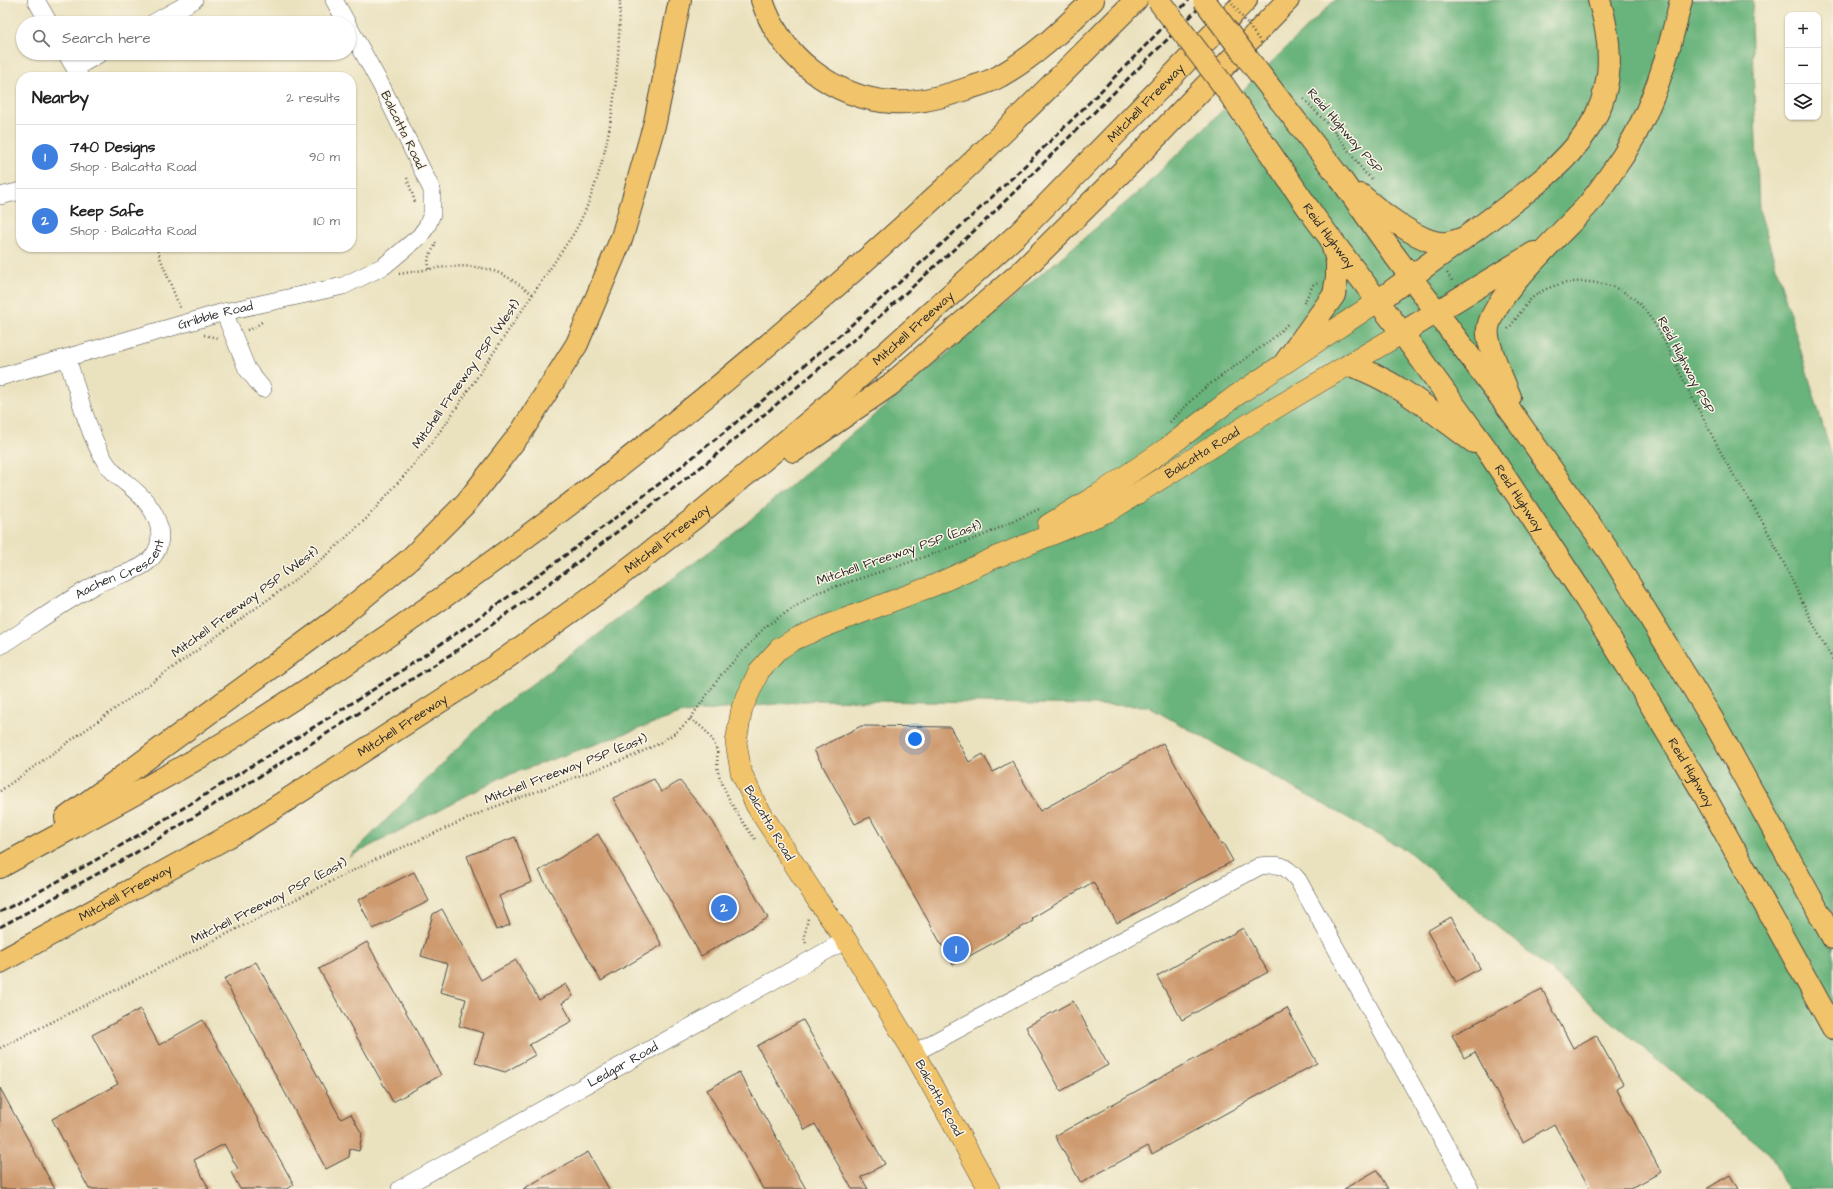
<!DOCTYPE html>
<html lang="en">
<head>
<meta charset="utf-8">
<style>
  :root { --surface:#fff; --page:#f2f2f2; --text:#222; --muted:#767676; --line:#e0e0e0; --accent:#c8321e }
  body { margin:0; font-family:"Architects Daughter",sans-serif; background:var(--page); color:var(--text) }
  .controls { position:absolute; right:12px; top:12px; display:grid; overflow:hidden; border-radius:8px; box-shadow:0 1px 3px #0004 }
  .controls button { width:36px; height:36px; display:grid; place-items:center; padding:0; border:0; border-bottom:1px solid var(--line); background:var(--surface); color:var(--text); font:20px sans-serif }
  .you { position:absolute; left:915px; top:739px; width:14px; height:14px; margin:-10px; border:3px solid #fff; border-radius:50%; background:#1a73e8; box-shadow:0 0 0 6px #1a73e833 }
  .badge { display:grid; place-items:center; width:26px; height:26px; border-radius:50%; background:var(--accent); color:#fff; font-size:13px; font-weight:700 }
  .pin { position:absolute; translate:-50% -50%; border:2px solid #fff; box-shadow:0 1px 4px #0006 }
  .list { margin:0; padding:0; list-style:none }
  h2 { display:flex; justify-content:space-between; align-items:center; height:52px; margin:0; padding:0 16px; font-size:17px }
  h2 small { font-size:13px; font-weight:400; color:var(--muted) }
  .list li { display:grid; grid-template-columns:26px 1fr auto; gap:12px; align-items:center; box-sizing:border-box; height:64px; padding:0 16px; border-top:1px solid var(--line) }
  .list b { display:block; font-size:15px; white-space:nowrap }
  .list p { margin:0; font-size:13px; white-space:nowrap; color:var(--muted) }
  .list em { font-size:13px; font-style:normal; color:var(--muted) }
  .icon { flex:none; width:22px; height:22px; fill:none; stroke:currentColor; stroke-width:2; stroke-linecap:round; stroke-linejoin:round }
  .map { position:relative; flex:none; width:1833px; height:1189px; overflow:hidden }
  .search { position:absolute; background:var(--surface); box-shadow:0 1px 3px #0004; left:16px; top:16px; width:340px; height:44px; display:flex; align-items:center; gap:10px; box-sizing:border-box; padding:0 14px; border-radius:22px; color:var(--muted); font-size:15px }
  .panel { position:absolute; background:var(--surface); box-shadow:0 1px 3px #0004; left:16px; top:72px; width:340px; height:180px; border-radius:16px }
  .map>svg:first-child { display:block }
  .forest { fill:#69b37b; stroke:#4a6f53 }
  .building { fill:#ce9a6e }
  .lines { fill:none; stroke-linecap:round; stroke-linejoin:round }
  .minor-casing { stroke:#484641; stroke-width:18 }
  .major-casing { stroke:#484641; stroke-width:22 }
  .highway-casing { stroke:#484641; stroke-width:24 }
  .path { stroke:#484641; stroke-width:2.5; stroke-dasharray:1 3; stroke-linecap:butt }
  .minor { stroke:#fff; stroke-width:17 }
  .major { stroke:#f1c36a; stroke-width:21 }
  .highway { stroke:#f1c36a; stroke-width:22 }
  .rail { stroke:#2b2b2b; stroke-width:3; stroke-dasharray:6 3; stroke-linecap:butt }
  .highway-bridge-casing { stroke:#484641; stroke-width:24; stroke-linecap:butt }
  .path-bridge { stroke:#484641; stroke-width:2.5; stroke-dasharray:1 3; stroke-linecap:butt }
  .highway-bridge { stroke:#f1c36a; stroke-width:22 }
  .labels { text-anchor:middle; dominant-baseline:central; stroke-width:3; stroke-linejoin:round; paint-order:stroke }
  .street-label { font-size:13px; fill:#2b2b2b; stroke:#fcf5e5 }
</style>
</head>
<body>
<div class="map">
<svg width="1833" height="1189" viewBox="0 0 1833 1189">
  <rect width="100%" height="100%" fill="#fcf5e5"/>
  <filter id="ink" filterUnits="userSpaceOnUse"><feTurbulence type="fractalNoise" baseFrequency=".025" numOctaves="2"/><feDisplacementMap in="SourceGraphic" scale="8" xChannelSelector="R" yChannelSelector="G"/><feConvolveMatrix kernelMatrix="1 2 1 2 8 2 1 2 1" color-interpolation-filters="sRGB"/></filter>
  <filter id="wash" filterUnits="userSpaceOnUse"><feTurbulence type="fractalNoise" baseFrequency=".012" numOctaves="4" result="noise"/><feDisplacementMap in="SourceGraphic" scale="16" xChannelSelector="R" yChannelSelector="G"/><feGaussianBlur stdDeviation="0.9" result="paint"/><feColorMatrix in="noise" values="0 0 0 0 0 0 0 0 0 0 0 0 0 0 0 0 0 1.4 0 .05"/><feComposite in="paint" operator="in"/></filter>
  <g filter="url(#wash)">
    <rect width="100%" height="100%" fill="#eae2bf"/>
    <polygon class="forest" points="1335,0 1753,0 1751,22 1759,209 1833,460 1833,1189 1787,1189 1770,1154 1409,852 1147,706 817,700 683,713 500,778 349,857 493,713 737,531 1141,190"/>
    <g id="blocks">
      <g class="building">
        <polygon points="861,726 950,727 969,762 983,754 993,772 1012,761 1040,811 1163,743 1221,844 1223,843 1233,861 1117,923 1093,882 1032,918 1033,921 953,965 870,817 855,824 814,750"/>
        <polygon points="654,779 661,792 680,781 713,822 768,918 701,956 613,798"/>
        <polygon points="598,834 662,945 601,981 539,871"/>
        <polygon points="515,837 532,882 499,896 510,925 496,930 467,856"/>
        <polygon points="414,872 429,901 373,929 358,900"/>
        <polygon points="442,909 481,980 516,960 539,1000 566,984 573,996 562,1003 572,1021 529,1045 535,1055 505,1072 475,1063 484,1033 459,1026 466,999 440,992 448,964 421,956 433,914"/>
        <polygon points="1451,917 1480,968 1456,982 1427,931"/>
        <polygon points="1243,928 1268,972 1182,1020 1157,976"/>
        <polygon points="367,942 441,1075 393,1102 319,969"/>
        <polygon points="256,962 341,1119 351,1114 362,1134 359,1151 350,1149 349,1157 326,1169 224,979"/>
        <polygon points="1542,989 1573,1048 1596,1035 1623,1084 1616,1088 1661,1172 1630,1189 1590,1189 1554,1124 1523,1142 1475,1052 1464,1058 1452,1035"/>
        <polygon points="1073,1001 1108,1065 1061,1091 1026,1027"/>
        <polygon points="1287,1008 1317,1063 1152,1154 1148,1146 1081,1183 1055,1136"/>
        <polygon points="140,1009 159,1045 203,1020 294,1185 286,1189 240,1189 231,1172 238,1169 224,1144 194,1160 209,1189 89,1189 52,1119 118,1084 92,1035"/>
        <polygon points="803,1020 885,1164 861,1177 868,1189 852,1189 815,1124 805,1130 757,1046"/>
        <polygon points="739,1072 806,1189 763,1189 707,1090"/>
        <polygon points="0,1088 55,1189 0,1189"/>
        <polygon points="588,1152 609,1189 523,1189"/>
        <polygon points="1377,1170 1388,1189 1344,1189"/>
        <polygon points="1730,1175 1738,1189 1706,1189"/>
      </g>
    </g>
  </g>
  <g filter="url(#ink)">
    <use href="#blocks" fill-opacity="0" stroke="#484641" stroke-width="1"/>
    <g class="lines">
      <g class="minor-casing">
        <g id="minor">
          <polyline points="36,0 49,23"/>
          <polyline points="334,0 347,23"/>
          <polyline points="153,23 194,0"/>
          <polyline points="66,53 80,77"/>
          <polyline points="75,68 101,53"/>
          <polyline points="0,196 21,191"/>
          <polyline points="224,312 247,369 263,389"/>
          <path id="s1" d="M0,377L224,312L343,286L384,266L420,236L427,226L432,214V190L382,87L349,27"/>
          <path id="s2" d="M0,646C31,626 62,603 95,585C110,577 133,573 145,564C167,548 162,522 147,503C134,486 113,477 103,458C86,427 78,391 67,358"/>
          <path d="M914,1053L1260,866C1280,863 1285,865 1298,880L1470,1189"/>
          <path id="s3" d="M400,1189L846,940"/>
        </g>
      </g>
      <g class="major-casing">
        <g id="major">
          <polyline points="1048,525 1099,494 1167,448 1234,397 1378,301"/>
          <path id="s4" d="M989,1189L914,1053L846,940L818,901L756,805L741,772L736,742L742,708L759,671L779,649L795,639L826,626L935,585L994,558L1109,511L1257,419L1402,333"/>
        </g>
      </g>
      <g class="highway-casing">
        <g id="highway">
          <path d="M762,0C780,56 833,98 892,102C916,104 946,96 969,88C979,85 990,82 1000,76C1037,55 1063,29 1093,0"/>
          <polyline points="1248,59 1340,178 1392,252 1518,421 1612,556 1714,722 1833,938"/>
          <path id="s5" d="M1224,86L1315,218L1402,333L1487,450L1580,590L1642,690L1702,791L1833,1028"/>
          <path d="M1361,195C1379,211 1416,240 1440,243C1448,244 1456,241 1464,238"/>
          <path d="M1378,301C1415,274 1452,247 1489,220C1571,160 1634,113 1599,0"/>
          <polyline points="1402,333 1534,253"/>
          <polyline points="1286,361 1334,295 1337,277 1337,261 1332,244"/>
          <path d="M1350,365C1396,380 1435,414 1474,442"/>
          <path d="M1510,397C1504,382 1485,342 1488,328C1493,296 1563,232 1586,207C1595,197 1602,186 1610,175C1650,121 1666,64 1681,0"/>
          <polyline points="794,451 890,385 1022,271 1143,151 1288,0"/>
          <polyline points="66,818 337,619 410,559 467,502 492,470 522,431 577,344 622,237 655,122 680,0"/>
          <path d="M0,867C76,825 153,786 227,741C484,581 724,393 946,187C1011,127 1073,63 1136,0"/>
          <path id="s6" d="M0,962L242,829L495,666L597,593L693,519L816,416L1019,233L1246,0"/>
        </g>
      </g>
      <g class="path">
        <polyline points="1304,99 1334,131 1365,173 1372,179"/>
        <polyline points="407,178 415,202"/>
        <polyline points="156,247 180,308"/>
        <polyline points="429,269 428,258 436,244 435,242"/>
        <polyline points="1447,273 1453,282"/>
        <path d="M399,274C432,269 468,260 499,273C511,278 522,287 533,294"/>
        <polyline points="1304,303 1313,285 1317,283"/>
        <path d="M1508,329C1516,320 1522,309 1530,300C1555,276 1602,277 1629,295C1657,314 1676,368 1692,397C1705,421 1717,446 1730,469C1741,487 1753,505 1763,523C1788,568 1807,616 1833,660"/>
        <polyline points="247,330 254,328 263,321"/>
        <polyline points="204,335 217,338"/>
        <polyline points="1170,422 1202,390 1271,340 1289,323"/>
        <path d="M690,719C702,726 713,736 717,751C718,759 716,768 719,775C728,800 739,818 755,839"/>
        <path d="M0,791L294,581L328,554L366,519L424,453L449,419L574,233C612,165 619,76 620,0"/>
        <polyline points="806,943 804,938 808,918"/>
        <polyline points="0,1048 372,861 489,809 633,756 658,744 678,731 690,719 721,675 766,626 816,593 907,563 982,536 1039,509"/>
      </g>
      <use href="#minor" class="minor"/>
      <use href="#major" class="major"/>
      <use href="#highway" class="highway"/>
      <g class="rail">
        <path d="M0,912C94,864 184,808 274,752C310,729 347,707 383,683C676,489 948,255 1189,0"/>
        <polyline points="0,927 132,855 265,773 453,653 569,569 710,460 858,336 984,222 1207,0"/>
      </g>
      <g class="highway-bridge-casing">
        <g id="highway-bridge">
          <polyline points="1158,0 1224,86"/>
          <polyline points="1204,0 1248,59"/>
        </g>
      </g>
      <polyline class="path-bridge" points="1230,0 1262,44"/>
      <use href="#highway-bridge" class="highway-bridge"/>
    </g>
  </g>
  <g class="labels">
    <g class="street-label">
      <text stroke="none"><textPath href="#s6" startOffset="1439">Mitchell Freeway</textPath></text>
      <text transform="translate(403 130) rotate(64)">Balcatta Road</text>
      <text transform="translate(1345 131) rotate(49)">Reid Highway PSP</text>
      <text stroke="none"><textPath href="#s5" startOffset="183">Reid Highway</textPath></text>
      <text stroke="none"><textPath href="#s1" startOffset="224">Gribble Road</textPath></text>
      <text stroke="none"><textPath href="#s6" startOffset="1115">Mitchell Freeway</textPath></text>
      <text transform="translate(1686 365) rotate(62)">Reid Highway PSP</text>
      <text transform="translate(466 374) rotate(-55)">Mitchell Freeway PSP (West)</text>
      <text stroke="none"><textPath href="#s4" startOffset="1089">Balcatta Road</textPath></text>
      <text stroke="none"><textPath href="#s5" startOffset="507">Reid Highway</textPath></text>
      <text stroke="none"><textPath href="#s6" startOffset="791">Mitchell Freeway</textPath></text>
      <text transform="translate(899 553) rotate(-19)">Mitchell Freeway PSP (East)</text>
      <text stroke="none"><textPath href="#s2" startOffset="144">Aachen Crescent</textPath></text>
      <text transform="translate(245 602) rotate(-36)">Mitchell Freeway PSP (West)</text>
      <text stroke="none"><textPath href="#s6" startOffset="467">Mitchell Freeway</textPath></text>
      <text transform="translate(566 769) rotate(-21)">Mitchell Freeway PSP (East)</text>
      <text stroke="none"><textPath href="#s5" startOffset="831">Reid Highway</textPath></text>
      <text transform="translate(769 823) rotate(59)">Balcatta Road</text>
      <text stroke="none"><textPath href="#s6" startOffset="143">Mitchell Freeway</textPath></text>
      <text transform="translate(269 901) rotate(-27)">Mitchell Freeway PSP (East)</text>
      <text stroke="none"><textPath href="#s3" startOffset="255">Ledgar Road</textPath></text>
      <text transform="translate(939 1098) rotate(61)">Balcatta Road</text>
    </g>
  </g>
</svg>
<div class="controls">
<button>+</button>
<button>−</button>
<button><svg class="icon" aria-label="layers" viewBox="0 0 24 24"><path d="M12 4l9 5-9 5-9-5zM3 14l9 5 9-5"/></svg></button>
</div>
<div class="you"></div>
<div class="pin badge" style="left:956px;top:949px;background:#3f7fe0">1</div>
<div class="pin badge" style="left:724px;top:908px;background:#3f7fe0">2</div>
<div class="search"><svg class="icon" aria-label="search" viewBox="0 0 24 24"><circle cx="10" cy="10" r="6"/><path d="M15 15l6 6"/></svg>Search here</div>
<section class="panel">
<h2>Nearby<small>2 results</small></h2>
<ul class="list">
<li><span class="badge" style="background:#3f7fe0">1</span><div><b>740 Designs</b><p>Shop · Balcatta Road</p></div><em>90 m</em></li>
<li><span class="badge" style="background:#3f7fe0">2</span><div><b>Keep Safe</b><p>Shop · Balcatta Road</p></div><em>110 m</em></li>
</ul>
</section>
</div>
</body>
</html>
